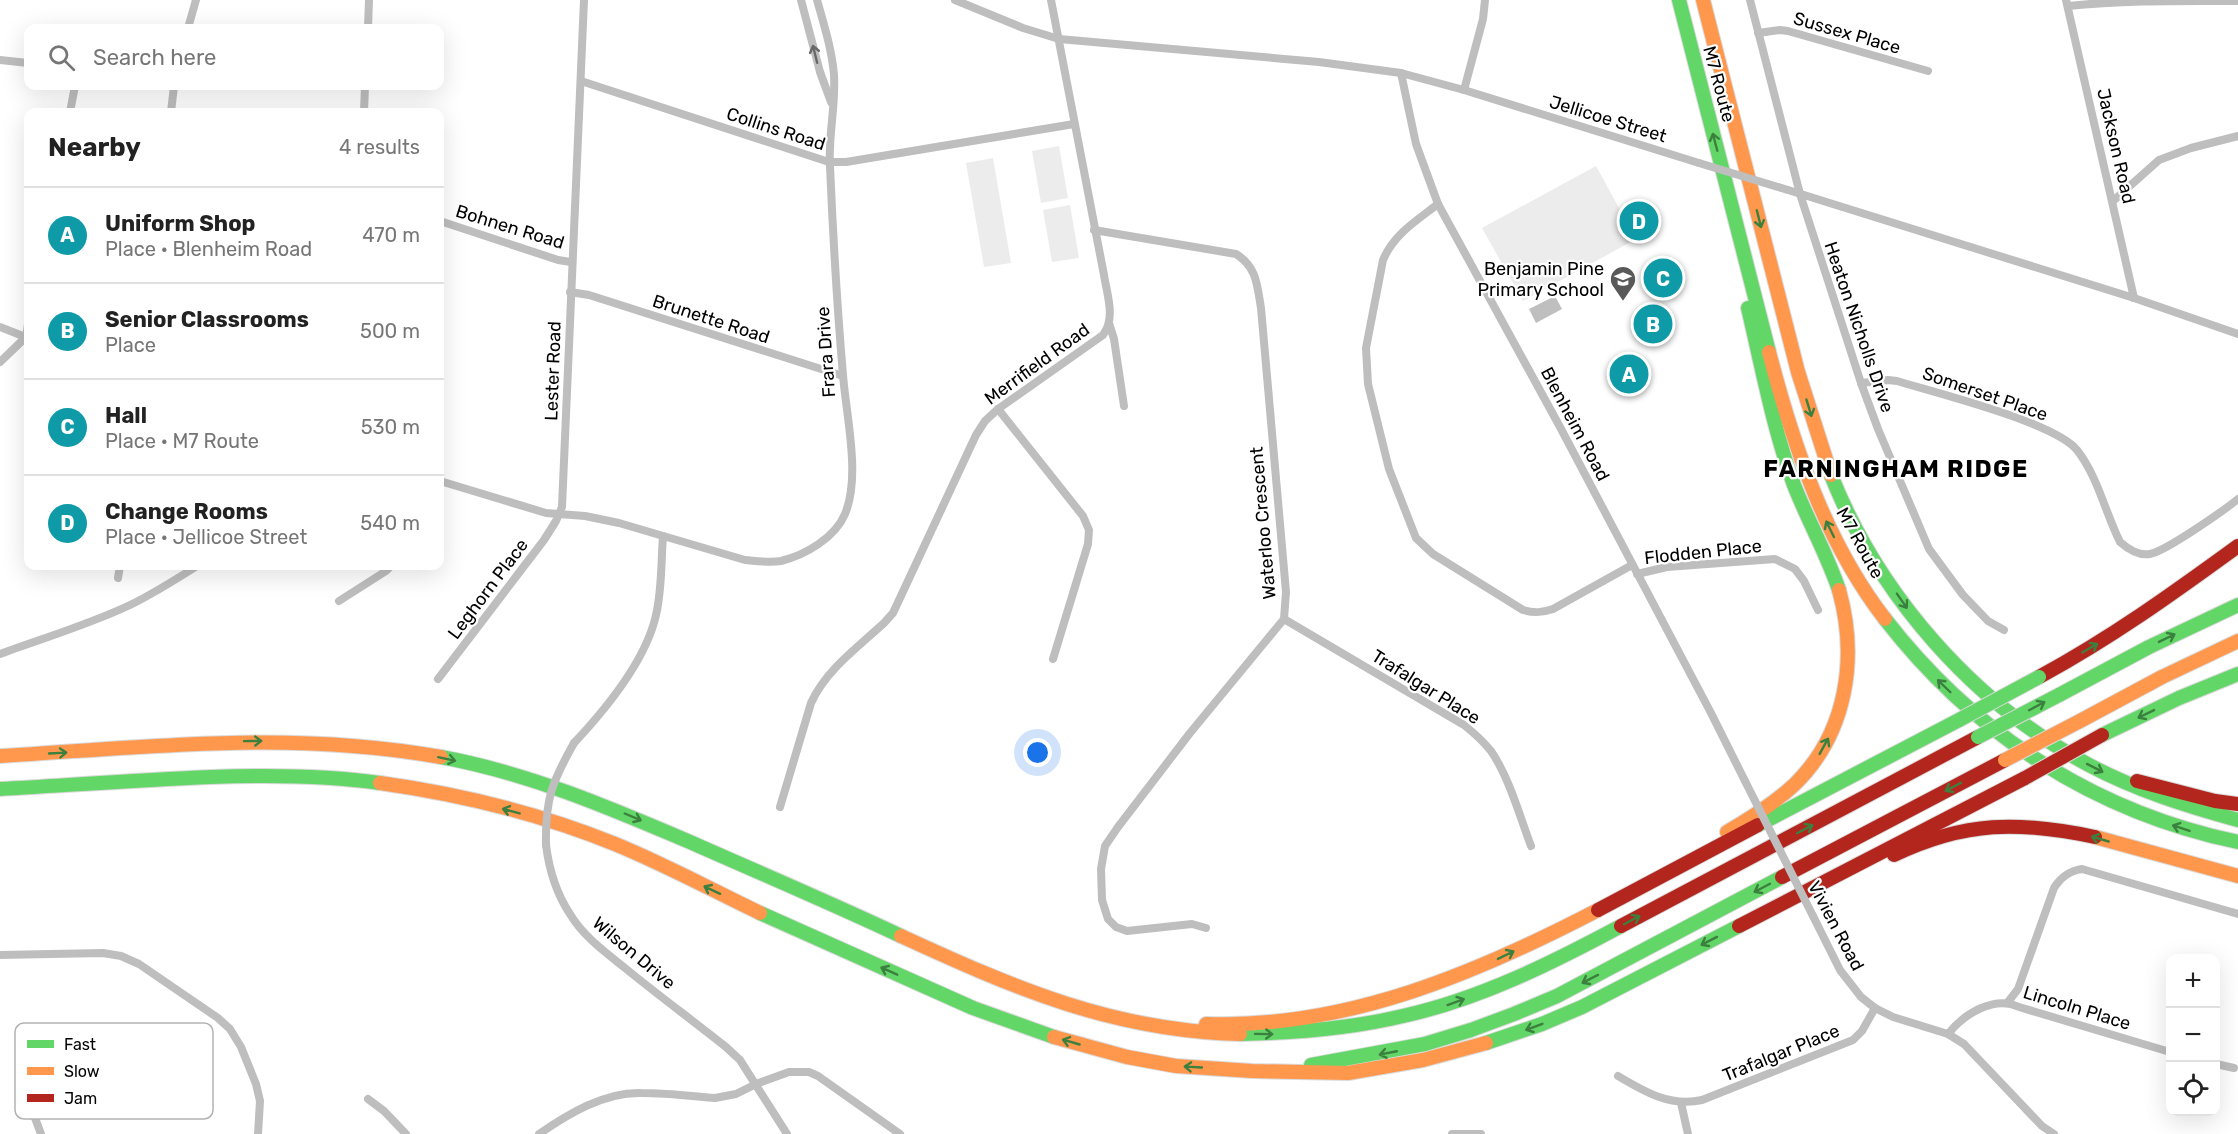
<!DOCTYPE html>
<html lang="en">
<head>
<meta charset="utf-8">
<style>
  :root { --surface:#fff; --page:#f6f6f6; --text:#222; --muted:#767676; --line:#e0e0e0; --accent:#db2777 }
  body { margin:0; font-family:Rubik,sans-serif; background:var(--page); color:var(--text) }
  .controls { position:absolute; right:18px; bottom:18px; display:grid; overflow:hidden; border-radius:12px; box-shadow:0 6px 24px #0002 }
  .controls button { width:54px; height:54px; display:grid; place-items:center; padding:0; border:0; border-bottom:2px solid var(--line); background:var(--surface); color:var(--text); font:30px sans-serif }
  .you { position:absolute; left:1038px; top:753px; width:21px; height:21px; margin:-15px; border:4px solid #fff; border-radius:50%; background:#1a73e8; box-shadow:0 0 0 9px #1a73e833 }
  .badge { display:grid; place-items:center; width:39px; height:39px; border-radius:50%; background:var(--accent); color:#fff; font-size:20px; font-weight:700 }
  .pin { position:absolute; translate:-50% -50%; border:3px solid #fff; box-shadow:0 2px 6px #0006 }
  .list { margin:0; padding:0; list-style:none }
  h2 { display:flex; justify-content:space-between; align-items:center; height:78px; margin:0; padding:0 24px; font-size:26px }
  h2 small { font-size:20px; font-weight:400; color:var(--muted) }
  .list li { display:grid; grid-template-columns:39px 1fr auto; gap:18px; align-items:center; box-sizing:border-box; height:96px; padding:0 24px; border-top:2px solid var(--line) }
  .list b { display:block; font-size:22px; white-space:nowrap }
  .list p { margin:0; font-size:20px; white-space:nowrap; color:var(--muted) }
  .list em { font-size:20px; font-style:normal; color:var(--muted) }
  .icon { flex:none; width:33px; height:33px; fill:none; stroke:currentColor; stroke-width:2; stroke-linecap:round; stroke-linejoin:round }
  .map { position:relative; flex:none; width:2238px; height:1134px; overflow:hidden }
  .search { position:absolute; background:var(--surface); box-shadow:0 6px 24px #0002; left:24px; top:24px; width:420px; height:66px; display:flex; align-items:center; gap:15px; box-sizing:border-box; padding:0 21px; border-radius:12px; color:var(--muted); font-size:22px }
  .panel { position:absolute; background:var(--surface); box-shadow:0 6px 24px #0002; left:24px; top:108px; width:420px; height:462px; border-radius:12px }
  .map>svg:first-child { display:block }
  .green { fill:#ececec }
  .water { fill:#bfbfbf }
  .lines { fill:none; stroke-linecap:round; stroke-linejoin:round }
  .fast-casing { stroke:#dbdbdb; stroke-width:16 }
  .slow-casing { stroke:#dbdbdb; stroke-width:16 }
  .jam-casing { stroke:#dbdbdb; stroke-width:16 }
  .street { stroke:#bebebe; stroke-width:8 }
  .fast { stroke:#63d668; stroke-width:14 }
  .slow { stroke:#ff974d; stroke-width:14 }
  .jam { stroke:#b3261e; stroke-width:14 }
  .fast-bridge-casing { stroke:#dbdbdb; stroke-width:16; stroke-linecap:butt }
  .slow-bridge-casing { stroke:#dbdbdb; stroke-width:16; stroke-linecap:butt }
  .jam-bridge-casing { stroke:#dbdbdb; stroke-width:16; stroke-linecap:butt }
  .street-bridge { stroke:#bebebe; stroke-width:8 }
  .fast-bridge { stroke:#63d668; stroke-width:14 }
  .slow-bridge { stroke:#ff974d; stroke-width:14 }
  .jam-bridge { stroke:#b3261e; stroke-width:14 }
  .oneway { stroke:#686868 }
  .oneway2 { stroke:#3b803e }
  .labels { text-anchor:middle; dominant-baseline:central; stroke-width:4.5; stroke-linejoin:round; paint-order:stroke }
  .street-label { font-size:18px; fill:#000; stroke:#fff }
  .poi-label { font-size:18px; fill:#000; stroke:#fff; text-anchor:end }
  .district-label { font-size:24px; font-weight:bold; letter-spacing:1.5px; fill:#000; stroke:#fff }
  .key { fill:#fff; stroke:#b2b2b2; stroke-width:1.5 }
  .key-label { font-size:16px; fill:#000 }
</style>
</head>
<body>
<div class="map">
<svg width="2238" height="1134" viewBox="0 0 2238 1134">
  <rect width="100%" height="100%" fill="#fff"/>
  <g class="green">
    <polygon points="1059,146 1068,198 1041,203 1032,151"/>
    <polygon points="993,158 1011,263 984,267 966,163"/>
    <polygon points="1596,166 1636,239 1523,301 1482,228"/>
    <polygon points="1070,205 1079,258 1052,262 1043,210"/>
  </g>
  <polygon class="water" points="1555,296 1562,309 1536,323 1529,309"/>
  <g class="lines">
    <g class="fast-casing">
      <g id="fast">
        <polyline points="1679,0 1769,352"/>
        <path d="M1748,308C1762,367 1773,428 1794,485C1808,521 1827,554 1839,590"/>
        <path d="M1831,475C1879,596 1974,704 2089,765C2136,790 2187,806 2238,820"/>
        <path d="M1885,619C1975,735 2095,812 2238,842"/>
        <polyline points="2059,695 2149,647 2238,605"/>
        <polyline points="2102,735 2179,698 2238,674"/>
        <path d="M441,757C528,773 608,807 690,842C760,873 831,903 901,936"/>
        <path d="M0,789C70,785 140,780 211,777C268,775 324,775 380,783"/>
        <polyline points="1758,825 1959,720"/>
        <polyline points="760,913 973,1008 1054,1037"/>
        <path d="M1240,1034C1295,1033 1349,1029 1403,1016C1480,999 1552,963 1621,926"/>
        <polyline points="1486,1043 1542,1024 1582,1007 1739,926"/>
        <polyline points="1311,1065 1425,1044 1471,1030 1514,1014 1557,996 1782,877"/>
      </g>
    </g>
    <g class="slow-casing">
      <g id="slow">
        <polyline points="1703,0 1798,372 1831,475"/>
        <path d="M1769,352C1793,445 1826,543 1885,619"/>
        <polyline points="2080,721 2162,677 2238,641"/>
        <path d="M0,756C151,747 290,730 441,757"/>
        <path d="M380,783C459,794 541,814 615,844C664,864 712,890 760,913"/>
        <path d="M1727,832C1751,818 1775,803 1795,784C1847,733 1858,658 1839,590"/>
        <polyline points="2095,837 2238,876"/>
        <path d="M901,936C1014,988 1113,1031 1240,1034"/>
        <path d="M1206,1024C1345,1029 1477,973 1598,910"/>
        <polyline points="1054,1037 1127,1057 1176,1066 1252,1071 1348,1073 1423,1060 1486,1043"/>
      </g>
    </g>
    <g class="jam-casing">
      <g id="jam">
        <path d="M2039,677C2111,638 2172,594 2238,546"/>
        <polyline points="2137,781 2215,801 2238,804"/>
        <path d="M1894,855C1965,821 2019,821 2095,837"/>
        <polyline points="1782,877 2005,760"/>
        <polyline points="1598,910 1758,825"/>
        <polyline points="1621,926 1978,737"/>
        <polyline points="1739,926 2025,778"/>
      </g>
    </g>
    <g class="street">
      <polyline points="801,0 820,72 831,102"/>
      <polyline points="955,0 1023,28 1059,39 1319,62 1401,73 1464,90 1699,163"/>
      <polyline points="1750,0 1800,194 1861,383 1878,429 1929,549 1963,595 1988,621 2004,630"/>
      <polyline points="2066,0 2134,298"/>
      <path d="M2068,6C2124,0 2181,1 2238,1"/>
      <polyline points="188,28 196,0"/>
      <polyline points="368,28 369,0"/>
      <polyline points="1758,33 1780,30 1788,31 1928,71"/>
      <polyline points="0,60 28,63"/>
      <polyline points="1401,73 1416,144 1438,204 1560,427 1711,713 1745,781"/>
      <polyline points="581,81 829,162 846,162 1074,124"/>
      <polyline points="1464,90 1483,19 1485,0"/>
      <polyline points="70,112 75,86"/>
      <polyline points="171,112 174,86"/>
      <polyline points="364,112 365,86"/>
      <polyline points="1788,190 2134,298 2238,334"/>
      <polyline points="2113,201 2159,160 2191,148 2238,136"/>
      <path d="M1438,204C1416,221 1394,234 1383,260L1366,348L1368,384L1389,469L1416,538L1433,554L1523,610C1534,613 1542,613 1553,609L1632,565"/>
      <polyline points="440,221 558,260 571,262"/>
      <path d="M1094,230L1236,254C1257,267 1257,285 1261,308L1286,592L1284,619L1190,733L1118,827L1105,846L1101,869L1102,900L1108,919L1116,927L1127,931L1192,924L1206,928"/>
      <polyline points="570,292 589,295 843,376"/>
      <polyline points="1109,323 1114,339 1124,406"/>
      <polyline points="0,327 28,338"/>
      <polyline points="0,362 26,337 28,324"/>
      <path d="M1861,383L1888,380L1897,381C1936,393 2054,422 2077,450C2098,477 2105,512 2120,542C2128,549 2139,556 2150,554C2166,551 2223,511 2238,499"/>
      <polyline points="998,409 1083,516 1089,530 1088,544 1053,659"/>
      <path d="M440,481L546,513L585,516L619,523L745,560C757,561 769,563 781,561C805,555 835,538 845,514C861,476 846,415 843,375C837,305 833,236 830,166C828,136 836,105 834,75C832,50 824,25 817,0"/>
      <polyline points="1637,574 1667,567 1775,559 1795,569 1804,581 1818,610"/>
      <polyline points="118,578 120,566"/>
      <polyline points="339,601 386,571 391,566"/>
      <path d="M1284,619L1464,725C1474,733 1483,741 1491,751C1509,777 1520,817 1531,846"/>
      <path d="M0,654C43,638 88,625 130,605C153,594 175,580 197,566"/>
      <polyline points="438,679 544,540 556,521 562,507 584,0"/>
      <path d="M574,743C605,710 646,660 656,615C662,590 661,562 663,536"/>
      <path d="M780,807L811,703C826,670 858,647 884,623L893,613L976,435L985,421L998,409L1103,335C1116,318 1107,295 1104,275L1051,0"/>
      <path d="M546,845C549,869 556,893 570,914C583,936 605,952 625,968C658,995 692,1020 726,1047L740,1060L787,1134"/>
      <polyline points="1813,916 1840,970 1861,997 1875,1008 1893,1017 1948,1034 1964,1044 2042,1126 2054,1134"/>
      <polyline points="0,955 103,953 121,956 139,964 218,1018 230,1029 241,1047 256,1084 260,1101 258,1134"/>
      <path d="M2008,1002L2018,989L2054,888C2061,877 2069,871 2082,869L2238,914"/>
      <path d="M1948,1034C1964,1014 1994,995 2019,1007L2170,1052"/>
      <polyline points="2216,1064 2234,1068"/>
      <path d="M1618,1076C1645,1092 1670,1107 1702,1100L1853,1040L1862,1031L1875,1008"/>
      <polyline points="368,1099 384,1111 406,1134"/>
      <polyline points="1681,1103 1688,1134"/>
      <polyline points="35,1118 41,1134"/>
      <path d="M539,1134C568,1114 604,1092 641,1093C666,1093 691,1096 715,1098L736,1094L756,1084L789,1072H809L818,1076L900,1134"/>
      <polyline points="1452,1134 1481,1134"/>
    </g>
    <use href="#fast" class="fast"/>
    <use href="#slow" class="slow"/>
    <use href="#jam" class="jam"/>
    <g class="fast-bridge-casing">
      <g id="fast-bridge">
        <polyline points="1959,720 2039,677"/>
        <polyline points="1978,737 2059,695"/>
      </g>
    </g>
    <g class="slow-bridge-casing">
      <polyline id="slow-bridge" points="2005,760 2080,721"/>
    </g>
    <g class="jam-bridge-casing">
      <polyline id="jam-bridge" points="2025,778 2102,735"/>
    </g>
    <g class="street-bridge">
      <polyline points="1699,163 1788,190"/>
      <polyline points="1745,781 1813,916"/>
      <path d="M546,845C545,799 552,782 574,743"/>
    </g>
    <use href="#fast-bridge" class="fast-bridge"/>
    <use href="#slow-bridge" class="slow-bridge"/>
    <use href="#jam-bridge" class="jam-bridge"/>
  </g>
  <defs><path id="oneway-shaft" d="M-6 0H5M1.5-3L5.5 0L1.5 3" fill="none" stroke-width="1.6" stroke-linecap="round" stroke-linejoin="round" transform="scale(1.5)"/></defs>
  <use class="oneway" href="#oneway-shaft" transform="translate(815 54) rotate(-104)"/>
  <g class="oneway2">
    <use href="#oneway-shaft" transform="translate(1715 142) rotate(-105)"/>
    <use href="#oneway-shaft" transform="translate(1759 219) rotate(76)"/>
    <use href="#oneway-shaft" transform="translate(1809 408) rotate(73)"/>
    <use href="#oneway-shaft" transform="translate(1830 529) rotate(-116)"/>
    <use href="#oneway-shaft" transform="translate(1902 601) rotate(55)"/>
    <use href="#oneway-shaft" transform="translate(2167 638) rotate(-26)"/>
    <use href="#oneway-shaft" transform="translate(2090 648) rotate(-30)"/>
    <use href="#oneway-shaft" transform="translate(1944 686) rotate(-136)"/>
    <use href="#oneway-shaft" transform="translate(2037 706) rotate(-28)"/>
    <use href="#oneway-shaft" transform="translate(2146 714) rotate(154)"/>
    <use href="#oneway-shaft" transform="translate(253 741) rotate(-1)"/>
    <use href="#oneway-shaft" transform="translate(1824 746) rotate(-61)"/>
    <use href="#oneway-shaft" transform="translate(58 753) rotate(-3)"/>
    <use href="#oneway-shaft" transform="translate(447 759) rotate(12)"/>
    <use href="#oneway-shaft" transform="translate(2095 768) rotate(27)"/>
    <use href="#oneway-shaft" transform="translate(1953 787) rotate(152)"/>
    <use href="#oneway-shaft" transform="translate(511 811) rotate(-165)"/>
    <use href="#oneway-shaft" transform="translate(633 817) rotate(23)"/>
    <use href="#oneway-shaft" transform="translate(2181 828) rotate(-162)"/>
    <use href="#oneway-shaft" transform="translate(1805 829) rotate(-28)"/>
    <use href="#oneway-shaft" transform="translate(2100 839) rotate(-164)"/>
    <use href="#oneway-shaft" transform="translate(1762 888) rotate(152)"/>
    <use href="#oneway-shaft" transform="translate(712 890) rotate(-155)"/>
    <use href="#oneway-shaft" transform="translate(1632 920) rotate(-28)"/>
    <use href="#oneway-shaft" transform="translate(1709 941) rotate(153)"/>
    <use href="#oneway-shaft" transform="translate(1506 955) rotate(-26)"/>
    <use href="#oneway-shaft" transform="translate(889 971) rotate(-156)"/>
    <use href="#oneway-shaft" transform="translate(1590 979) rotate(153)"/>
    <use href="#oneway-shaft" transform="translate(1456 1002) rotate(-20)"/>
    <use href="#oneway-shaft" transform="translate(1534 1027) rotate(159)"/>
    <use href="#oneway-shaft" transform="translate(1264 1034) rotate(1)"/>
    <use href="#oneway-shaft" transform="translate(1071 1042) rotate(-164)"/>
    <use href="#oneway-shaft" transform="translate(1388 1053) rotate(169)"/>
    <use href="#oneway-shaft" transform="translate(1193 1067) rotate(-177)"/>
  </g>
  <defs>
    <g id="school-pin" transform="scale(1.35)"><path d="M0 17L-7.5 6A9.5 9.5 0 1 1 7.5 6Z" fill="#595959" stroke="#fff"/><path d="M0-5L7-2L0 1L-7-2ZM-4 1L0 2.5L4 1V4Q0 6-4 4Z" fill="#fff"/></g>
  </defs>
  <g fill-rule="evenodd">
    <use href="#school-pin" x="1623" y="279"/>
  </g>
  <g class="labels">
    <g class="street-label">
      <text transform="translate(1847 33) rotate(16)">Sussex Place</text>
      <text transform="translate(1719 84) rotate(75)">M7 Route</text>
      <text transform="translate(1608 119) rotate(17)">Jellicoe Street</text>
      <text transform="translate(776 129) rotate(18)">Collins Road</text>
      <text transform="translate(2116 146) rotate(77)">Jackson Road</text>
      <text transform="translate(510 227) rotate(17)">Bohnen Road</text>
      <text transform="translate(711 319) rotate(18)">Brunette Road</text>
      <text transform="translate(1859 327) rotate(71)">Heaton Nicholls Drive</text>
      <text transform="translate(826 352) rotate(-94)">Frara Drive</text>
      <text transform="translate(1037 364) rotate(-36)">Merrifield Road</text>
      <text transform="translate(553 371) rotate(-88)">Lester Road</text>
      <text transform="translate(1985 394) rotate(19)">Somerset Place</text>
      <text transform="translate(1575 424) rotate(62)">Blenheim Road</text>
      <text transform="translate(1263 523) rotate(-95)">Waterloo Crescent</text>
      <text transform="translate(1860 543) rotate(61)">M7 Route</text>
      <text transform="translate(1703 552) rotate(-6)">Flodden Place</text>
      <text transform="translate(488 589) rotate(-53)">Leghorn Place</text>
      <text transform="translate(1426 687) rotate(32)">Trafalgar Place</text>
      <text transform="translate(1836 926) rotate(62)">Vivien Road</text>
      <text transform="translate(634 953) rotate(40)">Wilson Drive</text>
      <text transform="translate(2077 1008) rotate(17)">Lincoln Place</text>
      <text transform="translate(1781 1053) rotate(-22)">Trafalgar Place</text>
    </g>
    <g class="poi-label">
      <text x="1604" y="269">Benjamin Pine<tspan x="1604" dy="21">Primary School</tspan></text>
    </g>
    <g class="district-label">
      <text x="1896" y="469">FARNINGHAM RIDGE</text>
    </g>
  </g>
  <rect x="15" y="1023" width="198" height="96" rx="9" class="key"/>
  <rect x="27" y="1040" width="27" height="8" fill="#63d668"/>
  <rect x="27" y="1067" width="27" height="8" fill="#ff974d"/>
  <rect x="27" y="1094" width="27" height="8" fill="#b3261e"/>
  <g class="key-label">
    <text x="64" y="1050">Fast</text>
    <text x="64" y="1077">Slow</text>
    <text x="64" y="1104">Jam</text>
  </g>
</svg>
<div class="controls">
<button>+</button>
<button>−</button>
<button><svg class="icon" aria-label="locate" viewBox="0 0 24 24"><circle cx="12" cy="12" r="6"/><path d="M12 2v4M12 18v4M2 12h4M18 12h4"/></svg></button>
</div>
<div class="you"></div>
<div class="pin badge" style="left:1629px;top:374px;background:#0f9aa8">A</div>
<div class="pin badge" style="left:1653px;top:324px;background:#0f9aa8">B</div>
<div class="pin badge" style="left:1663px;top:278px;background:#0f9aa8">C</div>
<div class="pin badge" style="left:1639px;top:221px;background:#0f9aa8">D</div>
<div class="search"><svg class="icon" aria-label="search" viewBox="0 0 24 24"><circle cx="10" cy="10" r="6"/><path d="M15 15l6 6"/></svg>Search here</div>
<section class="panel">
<h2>Nearby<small>4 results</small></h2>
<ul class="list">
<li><span class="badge" style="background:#0f9aa8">A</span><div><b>Uniform Shop</b><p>Place · Blenheim Road</p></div><em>470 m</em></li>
<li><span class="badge" style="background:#0f9aa8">B</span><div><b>Senior Classrooms</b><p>Place</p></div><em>500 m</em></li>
<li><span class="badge" style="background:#0f9aa8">C</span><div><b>Hall</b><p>Place · M7 Route</p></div><em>530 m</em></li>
<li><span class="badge" style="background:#0f9aa8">D</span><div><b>Change Rooms</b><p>Place · Jellicoe Street</p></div><em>540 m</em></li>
</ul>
</section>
</div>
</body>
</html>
